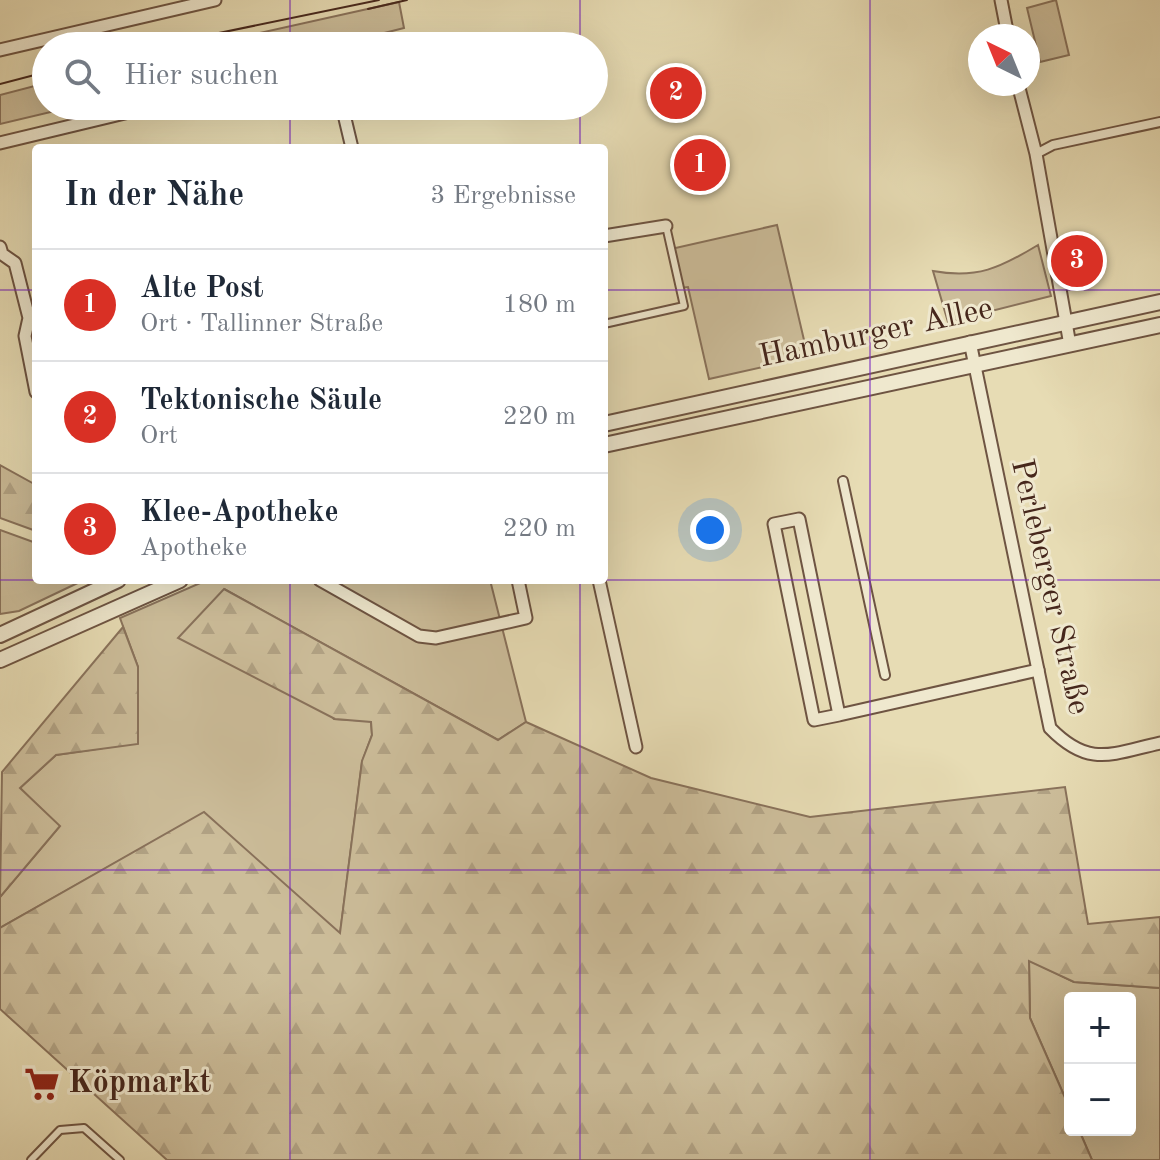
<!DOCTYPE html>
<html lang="de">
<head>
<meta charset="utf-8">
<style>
  :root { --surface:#fff; --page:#f6f6f7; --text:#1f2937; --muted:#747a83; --line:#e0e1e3; --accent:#d93025 }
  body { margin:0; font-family:"Old Standard TT",serif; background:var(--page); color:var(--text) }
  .controls { position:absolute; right:24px; bottom:24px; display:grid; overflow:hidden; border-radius:8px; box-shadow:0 8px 32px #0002 }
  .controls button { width:72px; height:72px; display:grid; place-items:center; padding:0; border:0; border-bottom:2px solid var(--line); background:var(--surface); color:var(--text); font:40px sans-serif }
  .compass { position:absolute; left:968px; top:24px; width:72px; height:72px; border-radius:50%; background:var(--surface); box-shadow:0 8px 32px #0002; rotate:317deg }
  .you { position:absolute; left:710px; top:530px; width:28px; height:28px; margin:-20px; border:6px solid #fff; border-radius:50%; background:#1a73e8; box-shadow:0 0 0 12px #1a73e833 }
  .badge { display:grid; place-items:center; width:52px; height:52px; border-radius:50%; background:var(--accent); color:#fff; font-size:26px; font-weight:700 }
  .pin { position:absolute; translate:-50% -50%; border:4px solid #fff; box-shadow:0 2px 8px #0006 }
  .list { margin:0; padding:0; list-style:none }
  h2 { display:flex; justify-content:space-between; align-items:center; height:104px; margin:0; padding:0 32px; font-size:34px }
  h2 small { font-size:26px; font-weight:400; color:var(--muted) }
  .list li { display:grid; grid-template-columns:52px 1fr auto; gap:24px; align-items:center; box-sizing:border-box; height:112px; padding:0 32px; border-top:2px solid var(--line) }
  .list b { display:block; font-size:30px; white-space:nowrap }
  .list p { margin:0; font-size:26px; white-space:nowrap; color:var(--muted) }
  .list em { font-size:26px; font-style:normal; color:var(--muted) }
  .icon { flex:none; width:44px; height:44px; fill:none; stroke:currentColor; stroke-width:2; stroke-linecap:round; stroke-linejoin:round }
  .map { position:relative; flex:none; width:1160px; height:1160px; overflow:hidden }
  .search { position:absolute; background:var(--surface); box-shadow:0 8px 32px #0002; left:32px; top:32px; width:576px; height:88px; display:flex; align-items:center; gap:20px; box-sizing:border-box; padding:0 28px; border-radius:44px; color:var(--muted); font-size:30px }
  .panel { position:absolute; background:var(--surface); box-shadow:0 8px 32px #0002; left:32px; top:144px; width:576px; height:440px; border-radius:8px }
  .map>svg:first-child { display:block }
  .green { fill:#ccbd9a; stroke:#89725b; stroke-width:2 }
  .forest { fill:url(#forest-firs); stroke:#89725b; stroke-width:2 }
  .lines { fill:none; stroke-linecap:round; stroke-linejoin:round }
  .service-casing { stroke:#6e5442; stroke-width:10 }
  .pedestrian-casing { stroke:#6e5442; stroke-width:12 }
  .minor-casing { stroke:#6e5442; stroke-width:15 }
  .tertiary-casing { stroke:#6e5442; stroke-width:18 }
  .service { stroke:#efe8ce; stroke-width:6 }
  .pedestrian { stroke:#efe8ce; stroke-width:8 }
  .minor { stroke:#efe8ce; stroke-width:11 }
  .tertiary { stroke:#efe8ce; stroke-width:14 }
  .tram { stroke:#46271c; stroke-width:2 }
  .grid { fill:none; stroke:#7b2cbf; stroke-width:2; stroke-opacity:0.55 }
  .labels { text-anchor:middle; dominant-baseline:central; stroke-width:6; stroke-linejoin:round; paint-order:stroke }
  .street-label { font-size:32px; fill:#46271c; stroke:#efe8ce }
  .poi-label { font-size:32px; font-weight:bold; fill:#46271c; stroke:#efe8ce; text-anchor:start }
</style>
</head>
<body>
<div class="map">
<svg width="1160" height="1160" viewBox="0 0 1160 1160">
  <defs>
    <pattern id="forest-firs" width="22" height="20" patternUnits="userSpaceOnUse" patternTransform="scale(2)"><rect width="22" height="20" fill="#ccbd9a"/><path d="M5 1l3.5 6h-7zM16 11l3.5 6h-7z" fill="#b1a284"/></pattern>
  </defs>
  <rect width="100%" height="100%" fill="#e7dcb4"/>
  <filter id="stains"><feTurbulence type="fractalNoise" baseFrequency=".0025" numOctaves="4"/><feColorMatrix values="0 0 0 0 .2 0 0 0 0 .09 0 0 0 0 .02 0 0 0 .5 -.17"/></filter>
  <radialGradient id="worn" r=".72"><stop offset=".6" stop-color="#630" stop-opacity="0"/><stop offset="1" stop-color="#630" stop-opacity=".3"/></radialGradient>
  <g class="green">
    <polygon points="1056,0 1069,55 1040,62 1027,8"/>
    <polygon points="399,2 404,28 333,46 201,46"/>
    <polygon points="46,83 46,106 76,106 0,124 0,95"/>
    <polygon points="777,225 808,357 709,379 688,287 680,288 671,249"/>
    <path d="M1038,245L1051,296L948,322L933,271C977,279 1000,268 1038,245Z"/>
    <polygon points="0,530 36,543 36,580 84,580 19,611 0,614"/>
    <polygon points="207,580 490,580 526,722 498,740 224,589 334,719 371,721 372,735 362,762 340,934 204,813 0,928 0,897 59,827 20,788 56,755 138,743 138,667 120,618"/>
    <polygon points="1029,960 1074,982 1160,988 1160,1160 1092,1160 1079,1130 1130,1130 1130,998 1070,998 1070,1109 1030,1018"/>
  </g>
  <g class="forest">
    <polygon points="0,465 36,485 36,531 0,518"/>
    <polygon points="224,589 498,740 526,722 651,778 810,817 1065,787 1088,924 1160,917 1160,988 1074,982 1029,961 1030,1018 1070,1109 1070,1130 1079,1130 1092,1160 167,1160 0,1009 0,928 204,812 340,933 362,761 372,735 371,722 335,719 178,638"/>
    <polygon points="123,627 138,667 138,744 56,755 20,788 60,826 0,897 2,772"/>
  </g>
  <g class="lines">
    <g class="service-casing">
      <g id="service">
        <polyline points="604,324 684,306 666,226"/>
        <polyline points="31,1160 60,1130 84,1128 120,1160"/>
      </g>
    </g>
    <g class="pedestrian-casing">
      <g id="pedestrian">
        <polyline points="1036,154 1053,145 1160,122"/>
        <polyline points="843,481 885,675"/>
      </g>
    </g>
    <g class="minor-casing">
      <g id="minor">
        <polyline points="1001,0 1008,36"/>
        <polyline points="0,50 215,0"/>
        <polyline points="1018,84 1036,154 1070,345"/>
        <polyline points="342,106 352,148"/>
        <polyline points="0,143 154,106"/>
        <polyline points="604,236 666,226"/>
        <polyline points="0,247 2,254 15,263 29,318 25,336 36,392"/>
        <path d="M970,342L1050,728C1089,768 1111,754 1160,743"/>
        <polyline points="320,580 419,636 436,638 526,618 518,580"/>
        <polyline points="599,580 636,747"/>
        <polyline points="839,715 799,519 774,524 814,720 839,715 1038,670"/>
      </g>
    </g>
    <g class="tertiary-casing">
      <g id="tertiary">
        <polyline points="604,424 1160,302"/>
        <polyline points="604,445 1160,325"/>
        <polyline points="0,635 118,580"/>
        <polyline points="0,660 180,580"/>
      </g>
    </g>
    <use href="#service" class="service"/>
    <use href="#pedestrian" class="pedestrian"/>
    <use href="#minor" class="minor"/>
    <use href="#tertiary" class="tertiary"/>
    <g class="tram">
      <polyline points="368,9 407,0"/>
      <polyline points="156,46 379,0"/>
      <polyline points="0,84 46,72"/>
    </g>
  </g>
  <path class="grid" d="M290,0V46M580,0V46M870,0V1160M290,106V148M580,106V148M0,290H36M604,290H1160M0,580H36M36,580H604M290,580V1160M580,580V1160M604,580H1160M0,870H1160"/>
  <defs>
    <g id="supermarket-bare" transform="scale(2.76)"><path d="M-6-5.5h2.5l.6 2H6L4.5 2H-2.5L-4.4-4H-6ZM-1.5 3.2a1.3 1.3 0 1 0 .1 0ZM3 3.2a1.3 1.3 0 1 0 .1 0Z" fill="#8f2418" stroke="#efe8ce" stroke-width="2.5" paint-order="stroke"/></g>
  </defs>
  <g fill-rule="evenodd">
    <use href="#supermarket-bare" x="42" y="1084"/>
  </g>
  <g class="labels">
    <g class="street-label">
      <text transform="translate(876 334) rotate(-12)">Hamburger Allee</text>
      <text transform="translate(1049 587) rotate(77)">Perleberger Straße</text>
    </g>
    <g class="poi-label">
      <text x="68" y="1084">Köpmarkt</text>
    </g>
  </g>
  <rect width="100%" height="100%" filter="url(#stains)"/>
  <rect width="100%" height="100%" fill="url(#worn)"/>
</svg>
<div class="controls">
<button>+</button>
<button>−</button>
</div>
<svg class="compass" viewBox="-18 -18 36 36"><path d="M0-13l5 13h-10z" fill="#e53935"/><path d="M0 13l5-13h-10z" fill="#747a83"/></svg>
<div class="you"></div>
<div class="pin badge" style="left:700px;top:165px">1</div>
<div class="pin badge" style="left:676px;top:93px">2</div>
<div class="pin badge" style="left:1077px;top:261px">3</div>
<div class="search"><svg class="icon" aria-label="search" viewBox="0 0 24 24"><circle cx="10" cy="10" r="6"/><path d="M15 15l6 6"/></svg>Hier suchen</div>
<section class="panel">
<h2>In der Nähe<small>3 Ergebnisse</small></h2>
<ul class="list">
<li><span class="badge">1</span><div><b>Alte Post</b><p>Ort · Tallinner Straße</p></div><em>180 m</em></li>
<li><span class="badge">2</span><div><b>Tektonische Säule</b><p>Ort</p></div><em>220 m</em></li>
<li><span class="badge">3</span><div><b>Klee-Apotheke</b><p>Apotheke</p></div><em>220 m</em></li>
</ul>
</section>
</div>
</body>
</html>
